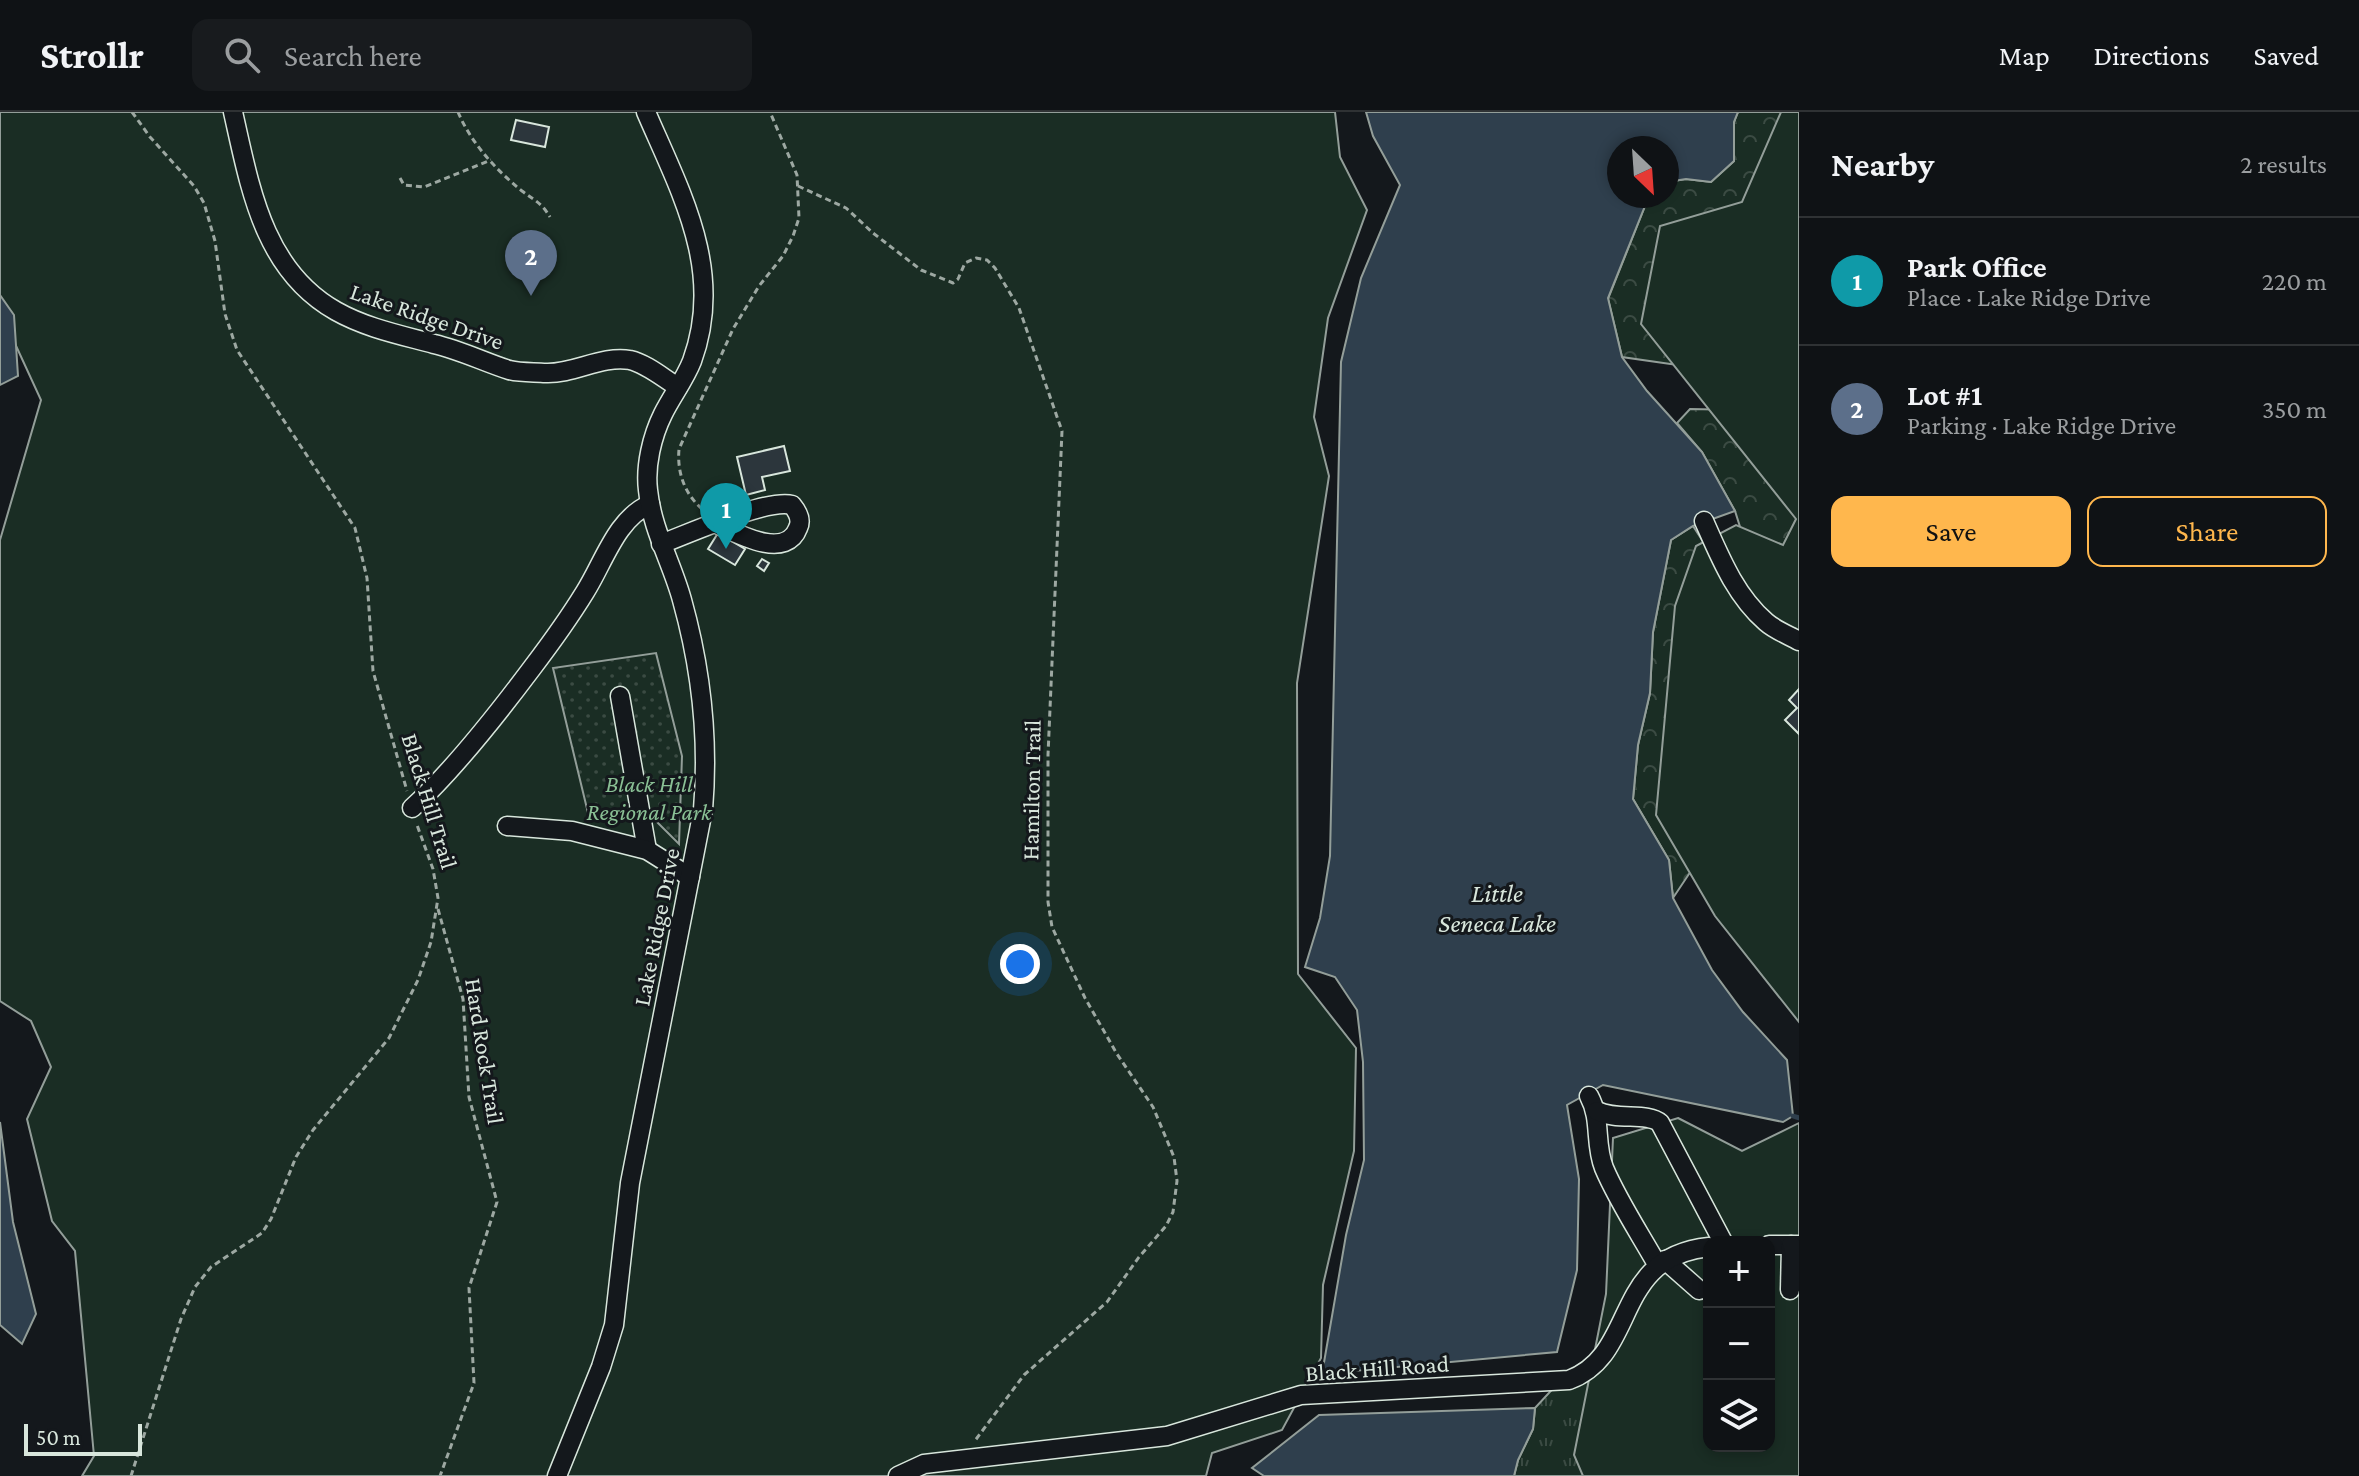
<!DOCTYPE html>
<html lang="en">
<head>
<meta charset="utf-8">
<style>
  :root { --surface:#0f1215; --page:#181b1e; --text:#f1f3f6; --muted:#9b9ea0; --line:#2f3234; --accent:#ffb74d }
  body { margin:0; font-family:"Crimson Pro",serif; background:var(--page); color:var(--text) }
  .controls { position:absolute; right:24px; bottom:24px; display:grid; overflow:hidden; border-radius:16px; box-shadow:0 4px 12px #0003 }
  .controls button { width:72px; height:72px; display:grid; place-items:center; padding:0; border:0; border-bottom:2px solid var(--line); background:var(--surface); color:var(--text); font:40px sans-serif }
  .compass { position:absolute; left:1607px; top:24px; width:72px; height:72px; border-radius:50%; background:var(--surface); box-shadow:0 4px 12px #0003; rotate:155deg }
  .scale { position:absolute; left:24px; bottom:20px; width:118px; box-sizing:border-box; padding-left:8px; border:4px solid #d8e6dc; border-top:0; font-size:22px; line-height:28px; white-space:nowrap; color:#d8e6dc; -webkit-text-stroke:6px #14181c; paint-order:stroke }
  .you { position:absolute; left:1020px; top:852px; width:28px; height:28px; margin:-20px; border:6px solid #fff; border-radius:50%; background:#1a73e8; box-shadow:0 0 0 12px #1a73e833 }
  .badge { display:grid; place-items:center; width:52px; height:52px; border-radius:50%; background:var(--accent); color:#fff; font-size:26px; font-weight:700 }
  .pin { position:absolute; translate:-50% -66px; filter:drop-shadow(0 2px 4px #0008) }
  .pin::after { content:''; position:absolute; top:42px; width:28px; height:24px; background:inherit; clip-path:polygon(0 0,100% 0,50% 100%) }
  .list { margin:0; padding:0; list-style:none }
  h2 { display:flex; justify-content:space-between; align-items:center; height:104px; margin:0; padding:0 32px; font-size:34px }
  h2 small { font-size:26px; font-weight:400; color:var(--muted) }
  .list li { display:grid; grid-template-columns:52px 1fr auto; gap:24px; align-items:center; box-sizing:border-box; height:128px; padding:0 32px; border-top:2px solid var(--line) }
  .list b { display:block; font-size:30px; white-space:nowrap }
  .list p { margin:0; font-size:26px; white-space:nowrap; color:var(--muted) }
  .list em { font-size:26px; font-style:normal; color:var(--muted) }
  .actions { display:flex; gap:16px; padding:24px 32px }
  .actions a { flex:1; padding:18px 0; border:2px solid var(--accent); border-radius:16px; text-align:center; font-size:28px; color:var(--accent) }
  .actions .main { background:var(--accent); color:#111 }
  .icon { flex:none; width:44px; height:44px; fill:none; stroke:currentColor; stroke-width:2; stroke-linecap:round; stroke-linejoin:round }
  .map { position:relative; flex:none; width:1799px; height:1364px; overflow:hidden }
  header { display:flex; align-items:center; gap:48px; box-sizing:border-box; height:112px; padding:0 40px; background:var(--surface); border-bottom:2px solid var(--line) }
  header strong { font-size:38px }
  nav { display:flex; gap:44px; margin-inline-start:auto; font-size:28px }
  .search { width:560px; height:72px; background:var(--page); display:flex; align-items:center; gap:20px; box-sizing:border-box; padding:0 28px; border-radius:16px; color:var(--muted); font-size:30px }
  main { display:flex }
  aside { flex:1; background:var(--surface) }
  .map>svg:first-child { display:block }
  .grass { fill:url(#grass-tufts); stroke:#939e99; stroke-width:2 }
  .forest { fill:url(#forest-crowns); stroke:#939e99; stroke-width:2 }
  .park { fill:#1a2d24; stroke:#939e99; stroke-width:2; fill-rule:evenodd }
  .garden { fill:url(#garden-dots); stroke:#939e99; stroke-width:2 }
  .water { fill:#2f3f4d; stroke:#939e99; stroke-width:2 }
  .lines { fill:none; stroke-linecap:round; stroke-linejoin:round }
  .stream { stroke:#2f3f4d; stroke-width:5 }
  .building { fill:#2c363c; stroke:#d8e6dc; stroke-width:2 }
  .minor-casing { stroke:#d8e6dc; stroke-width:21 }
  .path { stroke:#9da8a2; stroke-width:3; stroke-dasharray:6 4; stroke-linecap:butt }
  .minor { stroke:#14181c; stroke-width:18 }
  .labels { text-anchor:middle; dominant-baseline:central; stroke-width:6; stroke-linejoin:round; paint-order:stroke }
  .street-label { font-size:24px; fill:#d8e6dc; stroke:#14181c }
  .park-label { font-size:24px; font-style:italic; fill:#8ac095; stroke:#14181c }
  .water-label { font-size:26px; font-style:italic; fill:#d8e6dc; stroke:#14181c }
</style>
</head>
<body>
<header>
<strong>Strollr</strong>
<div class="search"><svg class="icon" aria-label="search" viewBox="0 0 24 24"><circle cx="10" cy="10" r="6"/><path d="M15 15l6 6"/></svg>Search here</div>
<nav><a>Map</a><a>Directions</a><a>Saved</a></nav>
</header>
<main>
<div class="map">
<svg width="1799" height="1364" viewBox="0 0 1799 1364">
  <defs>
    <pattern id="grass-tufts" width="24" height="20" patternUnits="userSpaceOnUse" patternTransform="scale(2)"><rect width="24" height="20" fill="#1a2d24"/><path d="M3 7l-1-3M5 7V3M7 7l1-3M15 17l-1-3M17 17v-4M19 17l1-3" fill="none" stroke="#3b4b43"/></pattern>
    <pattern id="forest-crowns" width="20" height="18" patternUnits="userSpaceOnUse" patternTransform="scale(2)"><rect width="20" height="18" fill="#1a2d24"/><path d="M2 6a3 3 0 1 1 6 0M12 15a3 3 0 1 1 6 0" fill="none" stroke="#3b4b43"/></pattern>
    <pattern id="garden-dots" width="8" height="8" patternUnits="userSpaceOnUse" patternTransform="scale(2)"><rect width="8" height="8" fill="#1a2d24"/><path d="M2 2h.1M6 6h.1" fill="none" stroke="#3b4b43" stroke-width="1.8" stroke-linecap="round"/></pattern>
  </defs>
  <rect width="100%" height="100%" fill="#14181c"/>
  <polygon class="grass" points="1590,1258 1709,1334 1769,1334 1799,1364 1514,1364 1518,1348 1533,1317 1535,1296 1559,1270"/>
  <g class="forest">
    <polygon points="1738,0 1799,0 1698,256 1622,245 1608,187 1649,84 1667,84 1667,70 1686,67 1711,70 1734,49 1734,10"/>
    <polygon points="1690,297 1799,299 1799,518 1747,437 1735,399 1702,340 1677,311"/>
    <polygon points="1693,414 1742,490 1701,744 1673,786 1669,748 1633,687 1638,633 1650,581 1653,520 1671,428"/>
  </g>
  <g class="park">
    <polygon points="0,0 1335,0 1340,45 1367,98 1328,206 1314,305 1329,364 1297,571 1298,862 1356,936 1354,1039 1323,1173 1321,1246 1282,1318 1212,1341 1206,1364 82,1364 94,1344 75,1139 52,1109 27,1007 51,955 31,909 0,889 0,428 41,288 0,199"/>
    <polygon points="1781,0 1799,0 1799,910 1715,804 1656,703 1675,494 1696,434 1736,413 1783,433 1796,407 1641,212 1660,114 1742,90"/>
    <path d="M1678,1006L1742,1039L1799,1011V1364H1583L1574,1343L1606,1182L1613,1026ZM1709,1130H1769V1334H1709Z"/>
  </g>
  <polygon class="garden" points="656,541 682,644 679,732 655,708 589,705 553,556"/>
  <g class="water">
    <polygon points="1366,0 1738,0 1734,10 1734,49 1711,70 1686,67 1667,70 1667,36 1619,36 1619,84 1649,84 1608,186 1622,245 1647,279 1702,340 1735,399 1693,414 1671,428 1653,520 1650,581 1638,633 1633,687 1669,748 1673,786 1712,858 1743,900 1787,948 1793,1004 1783,1010 1603,973 1567,993 1579,1067 1577,1158 1557,1240 1322,1262 1346,1123 1364,1048 1363,950 1357,898 1335,865 1305,855 1320,806 1330,744 1341,250 1361,166 1400,73 1373,24"/>
    <polygon points="0,183 14,203 18,264 0,273"/>
    <polygon points="0,1010 13,1110 36,1202 22,1232 0,1213"/>
    <polygon points="1535,1296 1533,1317 1518,1348 1514,1364 1264,1364 1252,1356 1319,1303"/>
  </g>
  <g class="lines">
    <polyline class="stream" points="1793,1004 1799,1006"/>
  </g>
  <g class="building">
    <polygon points="516,8 549,15 545,35 511,28"/>
    <polygon points="784,334 790,359 762,365 765,378 746,383 737,345"/>
    <polygon points="718,421 745,437 735,453 708,437"/>
    <polygon points="762,447 769,451 764,459 757,454"/>
    <polygon points="1799,577 1799,622 1785,608 1797,596 1789,588"/>
  </g>
  <g class="lines">
    <g class="minor-casing">
      <g id="minor">
        <path d="M233,0C250,75 263,158 336,199C366,216 401,223 434,232C460,238 484,250 509,258C521,261 534,260 546,261C574,262 602,243 630,248C647,252 663,266 678,275"/>
        <path d="M1704,409C1720,445 1735,483 1766,510C1775,518 1788,523 1799,529"/>
        <path d="M661,432C688,422 768,386 792,393C797,399 802,408 798,416C786,449 736,421 717,412"/>
        <polyline points="620,584 647,738"/>
        <path d="M412,696C453,659 499,600 532,556C551,531 569,506 585,480C604,450 616,407 650,392"/>
        <polyline points="507,714 572,719 647,738 690,765"/>
        <path d="M1589,984C1602,1008 1594,1031 1604,1056C1618,1089 1640,1122 1658,1154"/>
        <path d="M1597,999C1617,1009 1648,1000 1660,1011L1723,1130"/>
        <polyline points="1769,1133 1799,1133"/>
        <polyline points="1665,1148 1699,1178"/>
        <polyline points="1790,1178 1791,1133"/>
        <path d="M557,1364L601,1255L614,1213L630,1071L703,698C709,627 701,556 682,488C672,451 652,418 648,378C645,354 652,324 663,302C672,284 685,267 692,249C725,159 681,81 646,0"/>
        <path d="M898,1364L924,1352L1167,1324L1301,1283L1569,1268C1639,1242 1611,1145 1709,1135"/>
      </g>
    </g>
    <g class="path">
      <polyline points="132,0 150,25 194,74 204,91 215,129 225,202 237,238 355,416 367,466 373,559 407,679"/>
      <path d="M458,0C471,31 496,58 522,79C535,89 541,90 550,105"/>
      <polyline points="400,66 404,73 424,75 491,48"/>
      <polyline points="798,74 846,96 873,121 921,158 953,171 958,167 965,151 976,146 987,148 995,156 1019,196 1062,319 1048,643 1048,790 1052,815 1085,886 1117,942 1153,995 1174,1045 1177,1069 1173,1100 1166,1114 1139,1145 1107,1190 1024,1263 974,1330"/>
      <path d="M702,397C684,381 677,360 679,337L733,217L759,174L783,144L793,124L799,106L797,63L770,0"/>
      <polyline points="438,797 463,887 469,985 497,1090 469,1176 474,1271 440,1364"/>
      <polyline points="131,1364 181,1207 195,1175 211,1155 262,1121 271,1107 296,1045 313,1018 389,926 418,868 431,830 438,786 433,757 417,713"/>
    </g>
    <use href="#minor" class="minor"/>
  </g>
  <g class="labels">
    <g class="street-label">
      <text transform="translate(427 204) rotate(19)">Lake Ridge Drive</text>
      <text transform="translate(1031 678) rotate(-89)">Hamilton Trail</text>
      <text transform="translate(430 689) rotate(73)">Black Hill Trail</text>
      <text transform="translate(656 815) rotate(-79)">Lake Ridge Drive</text>
      <text transform="translate(485 939) rotate(81)">Hard Rock Trail</text>
      <text transform="translate(1377 1256) rotate(-4)">Black Hill Road</text>
    </g>
    <g class="park-label">
      <text x="649" y="671">Black Hill<tspan x="649" dy="28">Regional Park</tspan></text>
    </g>
    <g class="water-label">
      <text x="1497" y="781">Little<tspan x="1497" dy="30">Seneca Lake</tspan></text>
    </g>
  </g>
</svg>
<div class="controls">
<button>+</button>
<button>−</button>
<button><svg class="icon" aria-label="layers" viewBox="0 0 24 24"><path d="M12 4l9 5-9 5-9-5zM3 14l9 5 9-5"/></svg></button>
</div>
<svg class="compass" viewBox="-18 -18 36 36"><path d="M0-13l5 13h-10z" fill="#e53935"/><path d="M0 13l5-13h-10z" fill="#9b9ea0"/></svg>
<div class="scale">50 m</div>
<div class="you"></div>
<div class="pin badge" style="left:726px;top:437px;background:#0f9aa8">1</div>
<div class="pin badge" style="left:531px;top:184px;background:#5c6f8a">2</div>
</div>
<aside>
<h2>Nearby<small>2 results</small></h2>
<ul class="list">
<li><span class="badge" style="background:#0f9aa8">1</span><div><b>Park Office</b><p>Place · Lake Ridge Drive</p></div><em>220 m</em></li>
<li><span class="badge" style="background:#5c6f8a">2</span><div><b>Lot #1</b><p>Parking · Lake Ridge Drive</p></div><em>350 m</em></li>
</ul>
<div class="actions"><a class="main">Save</a><a>Share</a></div>
</aside>
</main>
</body>
</html>
